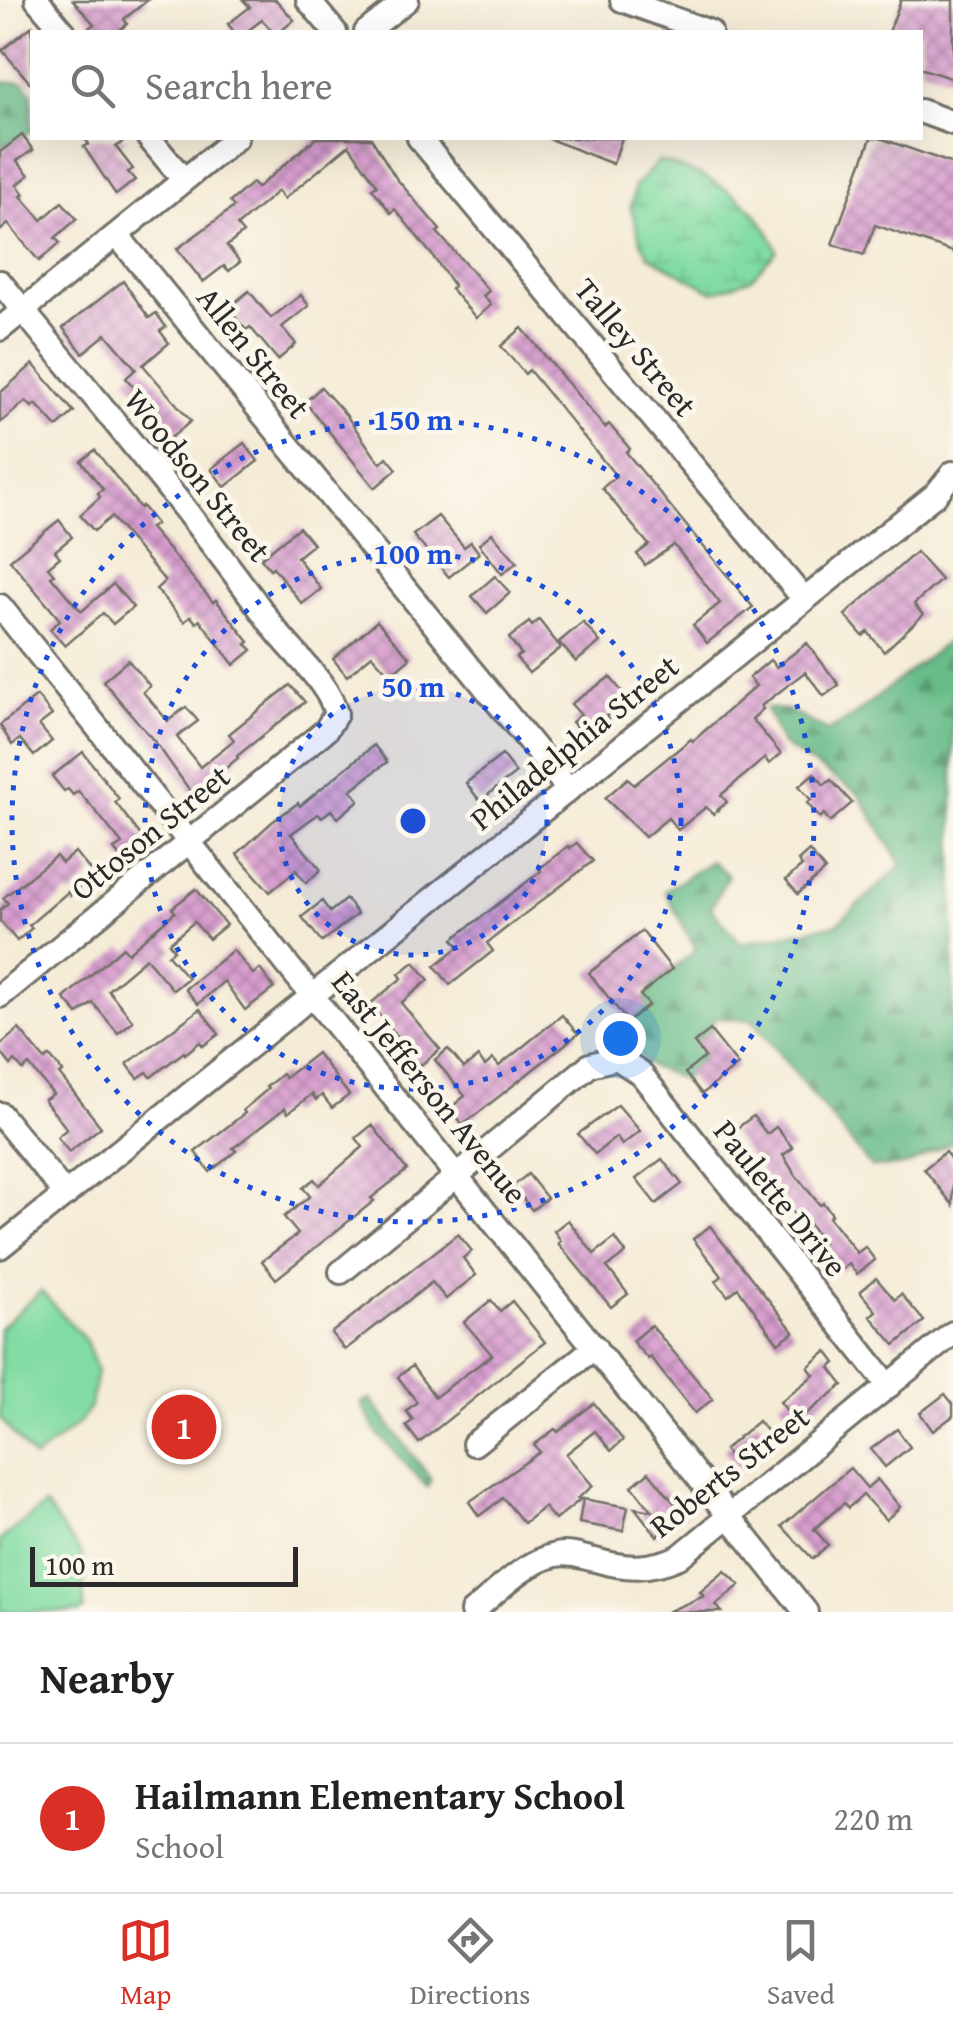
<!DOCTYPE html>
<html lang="en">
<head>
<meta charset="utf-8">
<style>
  :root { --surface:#fff; --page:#f2f2f2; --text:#222; --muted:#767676; --line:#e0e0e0; --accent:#d93025 }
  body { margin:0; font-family:"Gentium Book Plus",serif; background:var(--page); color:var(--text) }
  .scale { position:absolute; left:30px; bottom:25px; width:268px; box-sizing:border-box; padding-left:10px; border:5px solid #2b2b2b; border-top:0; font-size:28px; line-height:35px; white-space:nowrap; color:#2b2b2b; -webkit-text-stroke:8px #fbf7ec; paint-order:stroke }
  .you { position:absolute; left:620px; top:1038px; width:35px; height:35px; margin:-25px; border:8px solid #fff; border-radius:50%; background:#1a73e8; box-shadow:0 0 0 15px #1a73e833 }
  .badge { display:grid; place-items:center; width:65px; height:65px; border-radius:50%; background:var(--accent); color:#fff; font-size:32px; font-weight:700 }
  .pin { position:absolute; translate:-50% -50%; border:5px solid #fff; box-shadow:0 2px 10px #0006 }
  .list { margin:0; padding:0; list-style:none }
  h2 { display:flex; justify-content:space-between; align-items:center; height:130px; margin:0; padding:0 40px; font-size:42px }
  h2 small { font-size:32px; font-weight:400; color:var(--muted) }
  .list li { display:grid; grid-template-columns:65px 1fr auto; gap:30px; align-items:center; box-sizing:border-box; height:150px; padding:0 40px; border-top:2px solid var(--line) }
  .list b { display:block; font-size:38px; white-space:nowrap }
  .list p { margin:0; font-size:32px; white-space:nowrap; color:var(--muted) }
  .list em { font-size:32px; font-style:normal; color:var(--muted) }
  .icon { flex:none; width:55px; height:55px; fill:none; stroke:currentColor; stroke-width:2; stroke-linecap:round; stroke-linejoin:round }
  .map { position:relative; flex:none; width:953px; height:1612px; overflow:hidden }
  .search { position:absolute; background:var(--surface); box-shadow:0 10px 40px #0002; left:30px; right:30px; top:30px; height:110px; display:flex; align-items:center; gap:25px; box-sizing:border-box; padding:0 35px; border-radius:0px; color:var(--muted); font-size:38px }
  .sheet { height:280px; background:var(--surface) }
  nav { display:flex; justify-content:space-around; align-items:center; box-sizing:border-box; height:140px; border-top:2px solid var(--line); background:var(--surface); font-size:28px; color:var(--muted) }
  nav a { display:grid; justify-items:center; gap:5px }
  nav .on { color:var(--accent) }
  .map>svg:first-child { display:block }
  .grass { fill:#81dca3; stroke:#568467; stroke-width:2.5 }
  .forest { fill:url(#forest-firs); stroke:#4a745a; stroke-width:2.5 }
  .wetland { fill:url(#wetland-marsh); stroke:#568467; stroke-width:2.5 }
  .building { fill:url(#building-cross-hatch) }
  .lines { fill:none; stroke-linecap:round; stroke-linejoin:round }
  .minor-casing { stroke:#726f67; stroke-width:28 }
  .minor { stroke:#fff; stroke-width:22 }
  .ring { fill:none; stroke:#1d4ed8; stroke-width:5; stroke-dasharray:5 10 }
  .labels { text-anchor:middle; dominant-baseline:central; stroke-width:9; stroke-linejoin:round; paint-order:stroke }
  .street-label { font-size:32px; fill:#2b2b2b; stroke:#fbf7ec }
  .centre { fill:#1d4ed8; stroke:#fbf7ec; stroke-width:5 }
  .ring-label { font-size:30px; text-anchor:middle; font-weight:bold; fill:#1d4ed8; stroke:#fbf7ec; stroke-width:9; stroke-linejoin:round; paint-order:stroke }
</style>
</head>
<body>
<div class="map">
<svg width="953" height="1612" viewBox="0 0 953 1612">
  <defs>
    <pattern id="forest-firs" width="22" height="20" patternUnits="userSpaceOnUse" patternTransform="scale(2.5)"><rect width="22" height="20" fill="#68bc89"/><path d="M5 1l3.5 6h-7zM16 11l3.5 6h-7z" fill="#569970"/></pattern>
    <pattern id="wetland-marsh" width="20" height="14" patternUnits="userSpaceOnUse" patternTransform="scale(2.5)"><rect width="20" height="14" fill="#81dca3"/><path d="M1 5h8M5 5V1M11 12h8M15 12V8" fill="none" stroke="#70bd8c"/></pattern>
    <pattern id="building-cross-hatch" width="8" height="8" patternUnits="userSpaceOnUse" patternTransform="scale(2.5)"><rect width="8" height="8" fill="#d89ecf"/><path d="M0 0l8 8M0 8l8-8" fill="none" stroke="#af81a8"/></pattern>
  </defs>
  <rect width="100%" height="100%" fill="#fbf7ec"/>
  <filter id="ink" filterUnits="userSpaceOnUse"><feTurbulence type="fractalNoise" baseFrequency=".01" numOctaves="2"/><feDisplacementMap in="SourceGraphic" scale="20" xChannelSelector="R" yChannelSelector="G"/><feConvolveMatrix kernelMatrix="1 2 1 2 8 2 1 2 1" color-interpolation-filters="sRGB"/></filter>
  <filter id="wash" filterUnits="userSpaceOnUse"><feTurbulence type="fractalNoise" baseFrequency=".0048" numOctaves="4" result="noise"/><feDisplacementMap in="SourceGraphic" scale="40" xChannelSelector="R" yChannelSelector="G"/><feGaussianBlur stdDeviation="2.25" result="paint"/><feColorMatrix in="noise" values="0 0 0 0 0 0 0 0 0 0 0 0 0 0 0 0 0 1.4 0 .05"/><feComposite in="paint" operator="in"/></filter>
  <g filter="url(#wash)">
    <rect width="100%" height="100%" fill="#f5ecd7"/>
    <g class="grass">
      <polygon points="41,1291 86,1341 97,1370 91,1406 79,1423 34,1459 0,1418 0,1328"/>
      <polygon points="45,1505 83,1557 84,1609 80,1612 0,1612 0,1540"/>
    </g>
    <g class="forest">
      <polygon points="0,82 23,82 32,93 32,131 0,148"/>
      <polygon points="953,637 953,1142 905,1166 871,1167 752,1020 714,1018 706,1054 683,1079 651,1067 623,1039 651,988 696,950 665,891 711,861 728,875 711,908 741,943 837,924 902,865 858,793 782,745 766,708 788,710 828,731 852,717"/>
      <polygon points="370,1399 431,1479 427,1487 376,1432 361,1403"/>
    </g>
    <path class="wetland" d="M659,161C709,175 759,199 777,251L750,279L713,292L649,256L641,242L631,208L635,186Z"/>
    <g id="blocks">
      <g class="building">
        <polygon points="73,0 148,0 124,19 127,24 117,32 84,32 94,24"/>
        <polygon points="243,0 276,0 294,20 280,32 273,32 262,20 246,32 234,32 228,24 250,7"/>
        <polygon points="901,0 953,0 953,79 920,68 920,32 889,32"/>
        <polygon points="32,26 32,85 2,50"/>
        <polygon points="22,135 33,150 17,161 29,175 17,185 24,194 21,196 42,220 62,202 77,219 55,238 60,243 39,261 8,224 0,231 0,152"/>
        <polygon points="84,138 128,138 116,147 133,169 128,172 135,180 116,195 84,147 89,144"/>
        <polygon points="316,138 371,138 396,178 440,230 437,232 489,291 483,296 491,305 476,318 451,289 454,286 432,255 395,209 391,213 372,188 377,185 349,145 284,199 278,191 237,226 243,233 227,246 240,262 229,271 224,266 203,282 177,249 234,207 230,202 252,183 257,188"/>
        <polygon points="547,138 622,138 613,164"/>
        <polygon points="871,138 880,138 953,164 953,252 875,225 864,255 832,244"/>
        <polygon points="123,281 149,318 156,313 166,327 160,331 169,343 143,365 191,421 168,440 150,419 157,414 126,378 136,369 106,334 83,353 63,328"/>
        <polygon points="249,291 271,318 301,295 309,306 282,327 296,344 278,360 250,327 246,330 228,308"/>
        <polygon points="522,328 605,428 609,424 630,449 626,452 753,607 707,643 693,625 720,603 674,545 645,565 637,554 649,545 602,488 616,476 529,370 525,374 501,346"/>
        <polygon points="33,364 74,412 57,427 36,404 32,407 26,401 0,423 0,393"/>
        <polygon points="321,387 346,415 376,458 381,463 387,457 397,469 375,488 305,402"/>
        <polygon points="244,443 258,461 225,487 211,469"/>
        <polygon points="95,450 140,508 142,506 156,524 150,528 213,602 216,600 249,642 246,644 252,650 234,665 200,620 196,623 191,616 184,622 156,589 165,581 111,517 94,531 80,515 100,497 98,493 103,489 81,461"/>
        <polygon points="438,516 464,547 471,542 479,553 449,577 413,535"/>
        <polygon points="59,520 72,537 55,551 60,557 48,567 54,574 51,576 76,606 82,611 113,584 133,607 113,624 103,613 65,646 50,629 60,620 10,560"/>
        <polygon points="299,527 313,544 297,557 321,589 302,604 273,567 270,569 261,558"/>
        <polygon points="492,533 517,562 502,574 479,544"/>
        <polygon points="916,552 941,580 914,604 923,615 884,652 868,632 863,636 845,615"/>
        <polygon points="495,576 510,593 487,613 472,596"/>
        <polygon points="539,620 561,648 529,673 516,658 521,654 509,638 529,622 532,626"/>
        <polygon points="377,621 410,658 390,675 372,655 347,676 333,659"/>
        <polygon points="583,622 600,642 576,662 559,642"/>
        <polygon points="807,643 839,685 824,696 805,672 761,706 763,709 752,719 781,754 769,764 765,758 721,795 727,802 713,814 706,807 678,830 668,818 645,837 605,798 628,778 634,785 691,739 693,741 756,686 749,678 770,660 776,667"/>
        <polygon points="128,660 150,686 143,692 168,721 186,707 198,721 177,737 200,767 234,740 229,734 290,685 305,702 237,756 238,758 214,778 219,786 198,802 159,747 103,681"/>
        <polygon points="610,677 628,699 606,716 609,721 599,730 594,724 582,734 572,722 581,715 571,704"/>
        <polygon points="37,696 52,715 39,725 52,741 34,756 20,739 12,745 0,725"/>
        <polygon points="374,745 387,762 351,790 359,800 338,818 331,810 322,817 318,814 291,834 321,870 306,883 296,870 270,892 237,854 272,822 298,803 300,806"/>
        <polygon points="83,752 119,799 115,802 149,846 126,864 114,849 122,844 99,815 78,791 73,795 68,789 64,791 52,776"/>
        <polygon points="502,755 516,773 480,801 466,783"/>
        <polygon points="814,773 824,785 831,780 852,803 830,822 824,814 820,818 807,803 811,800 799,786"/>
        <polygon points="577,843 593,861 487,943 493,951 450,985 435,966 459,947 453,939 541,871 539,869 568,846 570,848"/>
        <polygon points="809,851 825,870 798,894 786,880 802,866 798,861"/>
        <polygon points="75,852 93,874 70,896 68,892 29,925 32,928 17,941 0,921 0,910 8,903 3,898 56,856 62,863"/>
        <polygon points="196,889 226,925 209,939 194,922 169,943 174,950 168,955 188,978 173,990 146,958 108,990 133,1021 118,1033 93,1003 78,1014 64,998 123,947 128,953 175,912 172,908"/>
        <polygon points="346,899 357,914 322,942 302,917 322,901 330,912"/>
        <polygon points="642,931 672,969 640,995 649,1005 628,1022 589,973"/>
        <polygon points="233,950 253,974 260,969 274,988 245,1010 224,981 198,1004 185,989"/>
        <polygon points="414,962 429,980 401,1003 440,1049 421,1065 370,1004 402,978 399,974"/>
        <polygon points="200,1009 219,1034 203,1046 200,1042 185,1054 184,1052 151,1077 147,1072 138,1078 127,1064"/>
        <polygon points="562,1015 578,1034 463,1125 450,1108 465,1096 435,1060 448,1049 464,1068 478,1057 485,1066 493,1059 499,1066"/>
        <polygon points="19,1029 45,1060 50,1056 63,1072 59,1074 101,1127 69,1152 57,1137 67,1129 44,1100 53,1094 29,1065 23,1070 15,1061 11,1065 0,1051 0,1045"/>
        <polygon points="710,1030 738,1065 702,1094 685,1073 705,1057 694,1043"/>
        <polygon points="317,1053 349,1095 332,1108 322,1095 316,1100 312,1094 288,1113 285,1108 233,1148 236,1151 210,1172 195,1152 245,1113 243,1110 268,1089 266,1087 282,1074 285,1078"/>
        <polygon points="618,1105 640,1131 622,1145 616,1137 595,1154 578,1134"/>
        <polygon points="753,1116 767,1134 776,1127 793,1148 783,1155 794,1173 820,1205 823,1203 832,1214 829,1217 857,1253 865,1247 875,1260 857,1274 849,1264 840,1271 820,1245 823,1242 805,1219 801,1223 731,1133"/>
        <polygon points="372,1125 407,1170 371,1198 374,1201 276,1279 262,1261 298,1234 284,1217 310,1196 303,1188 314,1179 319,1185 363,1147 356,1138"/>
        <polygon points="945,1152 953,1162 953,1205 924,1169"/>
        <polygon points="662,1159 682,1184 656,1204 636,1179"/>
        <polygon points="528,1174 547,1198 532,1210 513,1186"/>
        <polygon points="568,1220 594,1254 615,1238 626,1253 607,1267 628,1294 611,1307 558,1243 561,1241 554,1231"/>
        <polygon points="710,1226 794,1332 778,1343 738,1288 728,1296 716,1281 722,1276 693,1239"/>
        <polygon points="458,1234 472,1251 463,1258 476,1275 446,1299 432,1282 345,1350 331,1333"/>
        <polygon points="876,1278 895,1300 901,1294 924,1321 895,1345 870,1316 876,1311 860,1292"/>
        <polygon points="491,1300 500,1311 512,1301 545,1342 419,1443 406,1426 413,1420 406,1411 417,1402 398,1377 412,1366 435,1397 492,1355 464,1322"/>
        <polygon points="651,1325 713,1399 695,1413 650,1357 648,1359 632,1341"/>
        <polygon points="827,1351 836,1363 830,1368 843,1385 796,1422 780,1402 814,1375 808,1367"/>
        <polygon points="945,1394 953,1404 953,1416 933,1431 920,1413"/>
        <polygon points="594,1403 623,1440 611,1451 595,1431 566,1454 593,1486 578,1498 581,1499 555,1520 544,1507 524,1523 503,1498 479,1516 469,1502 540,1452 534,1445 555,1429 558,1432"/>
        <polygon points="758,1421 774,1440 740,1469 724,1450"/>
        <polygon points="897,1429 910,1447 885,1467 871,1449"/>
        <polygon points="850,1468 867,1488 877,1479 900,1507 886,1520 863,1495 848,1508 844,1503 814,1529 828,1545 813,1559 782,1526"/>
        <polygon points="649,1472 684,1515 657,1536 635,1508 652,1511 632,1486"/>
        <polygon points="583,1499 628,1507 623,1531 579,1523"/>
        <polygon points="725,1571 740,1585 716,1605 722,1612 667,1612 704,1596 700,1592"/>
      </g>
    </g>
  </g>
  <g filter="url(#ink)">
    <use href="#blocks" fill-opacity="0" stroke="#726f67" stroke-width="2.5"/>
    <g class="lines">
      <g class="minor-casing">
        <g id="minor">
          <polyline points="37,0 64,32"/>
          <polyline points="308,0 335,32"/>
          <polyline points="622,0 710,32"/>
          <polyline points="366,32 407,0"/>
          <polyline points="920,111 953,123"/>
          <polyline points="149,138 183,179"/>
          <polyline points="419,138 803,598"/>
          <polyline points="117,235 568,789"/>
          <path d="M0,282C93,397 189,508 274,628C292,652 331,686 336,714L326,730L0,996"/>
          <polyline points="0,329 236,138"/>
          <polyline points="0,606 806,1612"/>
          <polyline points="0,1114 66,1195"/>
          <polyline points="0,1247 936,494 953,473"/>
          <polyline points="341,1272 590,1065 617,1058 641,1074 889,1386"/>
          <polyline points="474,1444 595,1347"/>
          <path d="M472,1612C497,1592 524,1562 556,1555C569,1552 582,1557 595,1560C626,1569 648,1570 679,1557L953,1333"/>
        </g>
      </g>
      <use href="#minor" class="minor"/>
    </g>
  </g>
  <circle cx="413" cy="821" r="134" fill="#1d4ed8" fill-opacity=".12"/>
  <g class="ring">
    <circle cx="413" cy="821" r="134"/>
    <circle cx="413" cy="821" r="268"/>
    <circle cx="413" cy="821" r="401"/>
  </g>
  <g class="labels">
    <g class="street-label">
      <text transform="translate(636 347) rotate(50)">Talley Street</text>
      <text transform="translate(254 352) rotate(51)">Allen Street</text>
      <text transform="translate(198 475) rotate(51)">Woodson Street</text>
      <text transform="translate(574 742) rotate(-39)">Philadelphia Street</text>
      <text transform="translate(150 832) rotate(-39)">Ottoson Street</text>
      <text transform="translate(430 1087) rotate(51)">East Jefferson Avenue</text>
      <text transform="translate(781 1198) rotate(51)">Paulette Drive</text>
      <text transform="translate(729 1471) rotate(-38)">Roberts Street</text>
    </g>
  </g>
  <circle cx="413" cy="821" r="15" class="centre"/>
  <g class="ring-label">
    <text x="413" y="430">150 m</text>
    <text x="413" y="564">100 m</text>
    <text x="413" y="697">50 m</text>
  </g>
</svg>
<div class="scale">100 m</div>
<div class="you"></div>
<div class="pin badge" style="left:184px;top:1427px">1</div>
<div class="search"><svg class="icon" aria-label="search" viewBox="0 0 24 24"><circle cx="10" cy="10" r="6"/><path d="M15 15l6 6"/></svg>Search here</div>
</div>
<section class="sheet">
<h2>Nearby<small></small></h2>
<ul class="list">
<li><span class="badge">1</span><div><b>Hailmann Elementary School</b><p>School</p></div><em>220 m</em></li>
</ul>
</section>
<nav>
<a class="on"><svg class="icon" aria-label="map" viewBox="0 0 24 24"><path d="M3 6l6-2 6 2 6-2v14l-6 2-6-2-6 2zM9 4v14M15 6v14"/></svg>Map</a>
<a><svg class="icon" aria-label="directions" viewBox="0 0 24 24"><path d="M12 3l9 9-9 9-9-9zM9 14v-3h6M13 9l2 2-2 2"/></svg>Directions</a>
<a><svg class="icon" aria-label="saved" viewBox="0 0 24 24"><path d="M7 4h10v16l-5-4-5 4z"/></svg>Saved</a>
</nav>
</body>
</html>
